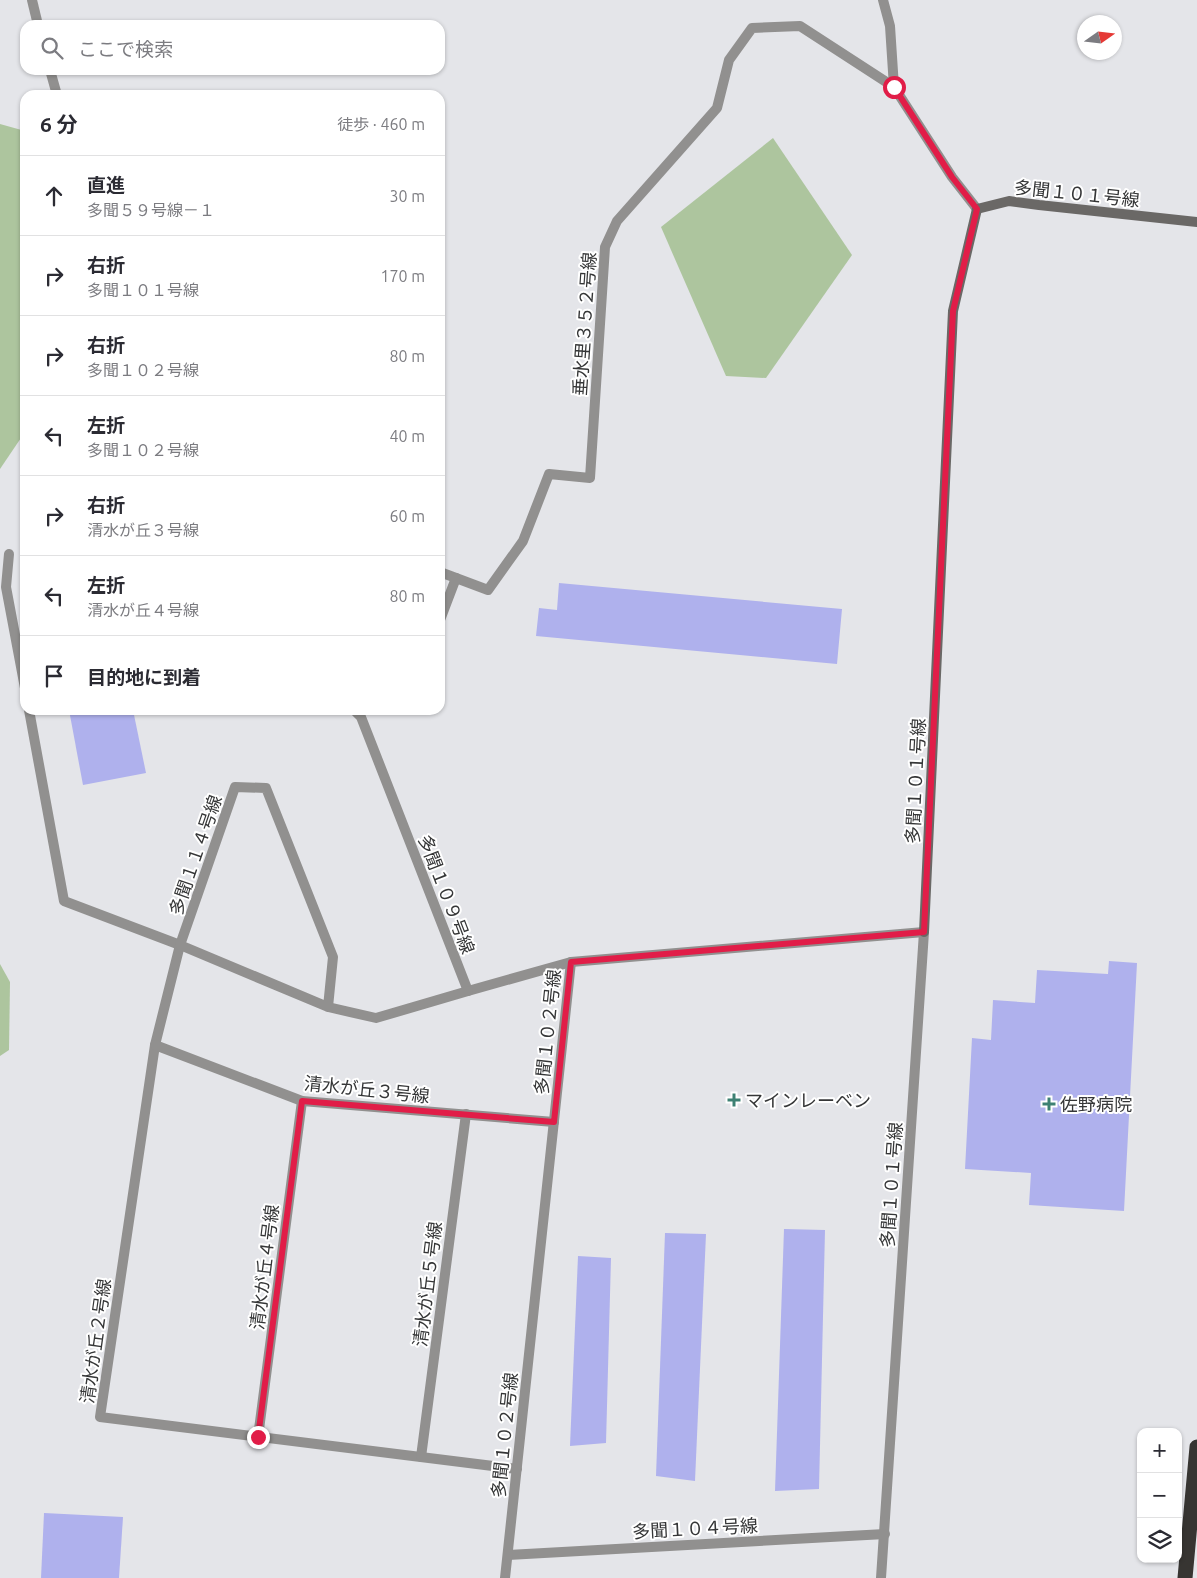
<!DOCTYPE html>
<html lang="ja">
<head>
<meta charset="utf-8">
<style>
  :root { --surface:#fff; --page:#f2f2f3; --text:#2b2b33; --muted:#7c7c81; --line:#e1e1e2 }
  body { margin:0; font-family:Ubuntu,"Noto Sans JP",sans-serif; background:var(--page); color:var(--text) }
  .controls { position:absolute; right:15px; bottom:15px; display:grid; overflow:hidden; border-radius:10px; box-shadow:0 1px 4px #0004 }
  .controls button { width:45px; height:45px; display:grid; place-items:center; padding:0; border:0; border-bottom:1px solid var(--line); background:var(--surface); color:var(--text); font:25px sans-serif }
  .compass { position:absolute; left:1077px; top:15px; width:45px; height:45px; border-radius:50%; background:var(--surface); box-shadow:0 1px 4px #0004; rotate:76deg }
  .stop { position:absolute; width:15px; height:15px; margin:-11px; border:4px solid #e11d48; border-radius:50%; background:#fff }
  .stop.end { background:#e11d48; border-color:#fff; box-shadow:0 1px 5px #0008 }
  .list { margin:0; padding:0; list-style:none }
  h2 { display:flex; justify-content:space-between; align-items:center; height:65px; margin:0; padding:0 20px; font-size:21px }
  h2 small { font-size:16px; font-weight:400; color:var(--muted) }
  .list li { display:grid; grid-template-columns:32px 1fr auto; gap:15px; align-items:center; box-sizing:border-box; height:80px; padding:0 20px; border-top:1px solid var(--line) }
  .list b { display:block; font-size:19px; white-space:nowrap }
  .list p { margin:0; font-size:16px; white-space:nowrap; color:var(--muted) }
  .list em { font-size:16px; font-style:normal; color:var(--muted) }
  .icon { flex:none; width:28px; height:28px; fill:none; stroke:currentColor; stroke-width:2; stroke-linecap:round; stroke-linejoin:round }
  .map { position:relative; flex:none; width:1197px; height:1578px; overflow:hidden }
  .search { position:absolute; background:var(--surface); box-shadow:0 1px 4px #0004; left:20px; top:20px; width:425px; height:55px; display:flex; align-items:center; gap:12px; box-sizing:border-box; padding:0 18px; border-radius:15px; color:var(--muted); font-size:19px }
  .panel { position:absolute; background:var(--surface); box-shadow:0 1px 4px #0004; left:20px; top:90px; width:425px; height:625px; border-radius:15px }
  .map>svg:first-child { display:block }
  .green { fill:#adc59e }
  .building { fill:#afb1ed }
  .lines { fill:none; stroke-linecap:round; stroke-linejoin:round }
  .street { stroke:#91908f; stroke-width:10 }
  .secondary { stroke:#6a6866; stroke-width:10 }
  .highway { stroke:#373532; stroke-width:15 }
  .route { stroke:#e11d48; stroke-width:6 }
  .poi-dot { fill:#3e8173; stroke:#fff; stroke-width:2 }
  .labels { text-anchor:middle; dominant-baseline:central; stroke-width:4; stroke-linejoin:round; paint-order:stroke }
  .street-label { font-size:18px; fill:#353637; stroke:#fff }
  .poi-label { font-size:18px; fill:#353637; stroke:#fff; text-anchor:start }
</style>
</head>
<body>
<div class="map">
<svg width="1197" height="1578" viewBox="0 0 1197 1578">
  <rect width="100%" height="100%" fill="#e4e5e9"/>
  <g class="green">
    <polygon points="0,124 25,131 25,432 0,469"/>
    <polygon points="773,138 852,255 766,378 726,376 661,227"/>
    <polygon points="0,964 10,982 9,1050 0,1056"/>
  </g>
  <g class="building">
    <polygon points="559,583 842,609 837,664 536,636 539,608 557,610"/>
    <polygon points="69,710 133,710 146,773 83,785"/>
    <polygon points="1109,961 1137,963 1124,1211 1029,1205 1031,1173 965,1169 972,1038 991,1040 993,1000 1035,1003 1037,970 1108,974"/>
    <polygon points="784,1229 825,1230 819,1489 775,1491"/>
    <polygon points="665,1233 706,1234 695,1481 656,1476"/>
    <polygon points="578,1256 611,1258 606,1443 570,1446"/>
    <polygon points="44,1513 123,1517 119,1578 41,1578"/>
  </g>
  <g class="lines">
    <g class="street">
      <polyline points="32,0 38,25"/>
      <polyline points="883,0 890,26 894,87 952,177 977,209"/>
      <polyline points="50,70 57,95"/>
      <polyline points="9,554 6,587 25,688"/>
      <polyline points="440,572 488,590 523,541 549,474 590,478 605,247 617,221 717,108 729,60 752,28 800,26 894,87"/>
      <polyline points="440,620 456,578"/>
      <polyline points="29,710 64,901 180,945 155,1045 100,1417 517,1469"/>
      <polyline points="354,710 361,717 468,991 571,962 924,932 881,1578"/>
      <polyline points="328,1007 333,957 266,788 235,787 180,945 328,1007 376,1018 468,991"/>
      <polyline points="155,1045 302,1101 554,1122"/>
      <polyline points="258,1437 302,1101"/>
      <polyline points="421,1457 466,1114"/>
      <polyline points="508,1555 885,1534"/>
      <polyline points="505,1578 571,962"/>
    </g>
    <polyline class="secondary" points="924,932 953,311 977,209 1009,201 1039,205 1197,222"/>
    <polyline class="highway" points="1185,1578 1197,1447"/>
  </g>
  <g class="lines">
    <polyline class="route" points="258,1437 302,1101 554,1122 571,962 924,932 953,311 977,209 952,177 894,87"/>
  </g>
  <g class="poi-dot">
    <path d="M731.5 1092.5h5v5h5v5h-5v5h-5v-5h-5v-5h5z"/>
    <path d="M1046.5 1096.5h5v5h5v5h-5v5h-5v-5h-5v-5h5z"/>
  </g>
  <g class="labels">
    <g class="street-label">
      <text transform="translate(1077 193) rotate(6)">多聞１０１号線</text>
      <text transform="translate(584 324) rotate(-86)">垂水里３５２号線</text>
      <text transform="translate(915 781) rotate(-87)">多聞１０１号線</text>
      <text transform="translate(195 855) rotate(-71)">多聞１１４号線</text>
      <text transform="translate(447 894) rotate(69)">多聞１０９号線</text>
      <text transform="translate(547 1032) rotate(-84)">多聞１０２号線</text>
      <text transform="translate(367 1089) rotate(6)">清水が丘３号線</text>
      <text transform="translate(891 1185) rotate(-86)">多聞１０１号線</text>
      <text transform="translate(264 1267) rotate(-83)">清水が丘４号線</text>
      <text transform="translate(427 1284) rotate(-83)">清水が丘５号線</text>
      <text transform="translate(95 1341) rotate(-82)">清水が丘２号線</text>
      <text transform="translate(504 1435) rotate(-84)">多聞１０２号線</text>
      <text transform="translate(695 1528) rotate(-3)">多聞１０４号線</text>
    </g>
    <g class="poi-label">
      <text x="745" y="1100">マインレーベン</text>
      <text x="1060" y="1104">佐野病院</text>
    </g>
  </g>
</svg>
<div class="controls">
<button>+</button>
<button>−</button>
<button><svg class="icon" aria-label="layers" viewBox="0 0 24 24"><path d="M12 4l9 5-9 5-9-5zM3 14l9 5 9-5"/></svg></button>
</div>
<svg class="compass" viewBox="-18 -18 36 36"><path d="M0-13l5 13h-10z" fill="#e53935"/><path d="M0 13l5-13h-10z" fill="#7c7c81"/></svg>
<div class="stop" style="left:894px;top:87px"></div>
<div class="stop end" style="left:258px;top:1437px"></div>
<div class="search"><svg class="icon" aria-label="search" viewBox="0 0 24 24"><circle cx="10" cy="10" r="6"/><path d="M15 15l6 6"/></svg>ここで検索</div>
<section class="panel">
<h2>6 分<small>徒歩 · 460 m</small></h2>
<ul class="list">
<li><svg class="icon" aria-label="ahead" viewBox="0 0 24 24"><path d="M12 20V5M6 11l6-6 6 6"/></svg><div><b>直進</b><p>多聞５９号線－１</p></div><em>30 m</em></li>
<li><svg class="icon" aria-label="right" viewBox="0 0 24 24"><path d="M7 20v-9h11M14 6l5 5-5 5"/></svg><div><b>右折</b><p>多聞１０１号線</p></div><em>170 m</em></li>
<li><svg class="icon" aria-label="right" viewBox="0 0 24 24"><path d="M7 20v-9h11M14 6l5 5-5 5"/></svg><div><b>右折</b><p>多聞１０２号線</p></div><em>80 m</em></li>
<li><svg class="icon" aria-label="left" viewBox="0 0 24 24"><path d="M17 20v-9H6M10 6l-5 5 5 5"/></svg><div><b>左折</b><p>多聞１０２号線</p></div><em>40 m</em></li>
<li><svg class="icon" aria-label="right" viewBox="0 0 24 24"><path d="M7 20v-9h11M14 6l5 5-5 5"/></svg><div><b>右折</b><p>清水が丘３号線</p></div><em>60 m</em></li>
<li><svg class="icon" aria-label="left" viewBox="0 0 24 24"><path d="M17 20v-9H6M10 6l-5 5 5 5"/></svg><div><b>左折</b><p>清水が丘４号線</p></div><em>80 m</em></li>
<li><svg class="icon" aria-label="arrive" viewBox="0 0 24 24"><path d="M6 21V4h12l-3 4 3 4H6"/></svg><div><b>目的地に到着</b></div></li>
</ul>
</section>
</div>
</body>
</html>
